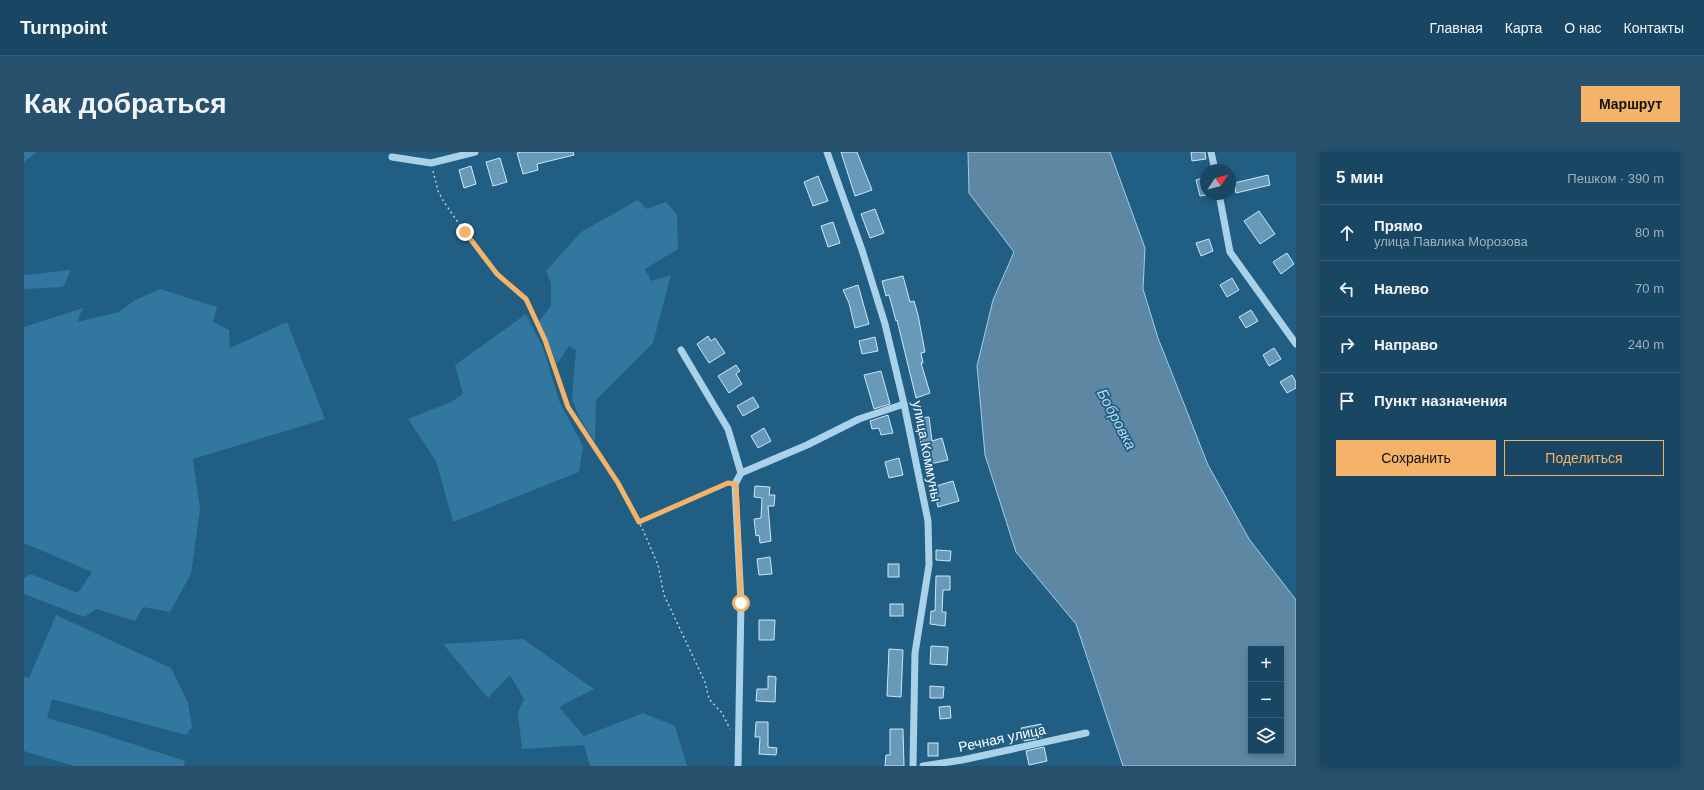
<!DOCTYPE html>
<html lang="ru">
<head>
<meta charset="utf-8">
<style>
  :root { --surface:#194662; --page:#26506b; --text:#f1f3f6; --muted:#9fb1be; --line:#375e77; --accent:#f5b36a }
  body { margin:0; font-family:Arial,sans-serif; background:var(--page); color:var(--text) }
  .controls { position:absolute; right:12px; bottom:12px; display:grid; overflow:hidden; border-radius:0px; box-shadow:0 2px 6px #0003 }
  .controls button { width:36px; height:36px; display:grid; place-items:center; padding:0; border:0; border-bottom:1px solid var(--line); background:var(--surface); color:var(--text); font:20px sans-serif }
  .compass { position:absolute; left:1176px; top:12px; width:36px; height:36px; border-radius:50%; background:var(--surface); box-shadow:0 2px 6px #0003; rotate:55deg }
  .stop { position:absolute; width:12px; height:12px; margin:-9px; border:3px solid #f5b36a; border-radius:50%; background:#fff }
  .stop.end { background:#f5b36a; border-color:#fff; box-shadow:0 1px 4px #0008 }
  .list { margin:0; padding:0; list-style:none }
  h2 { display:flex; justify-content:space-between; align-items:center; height:52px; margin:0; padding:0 16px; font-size:17px }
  h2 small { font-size:13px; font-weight:400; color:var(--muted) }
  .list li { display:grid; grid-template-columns:26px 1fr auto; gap:12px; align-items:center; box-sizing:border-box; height:56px; padding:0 16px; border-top:1px solid var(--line) }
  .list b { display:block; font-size:15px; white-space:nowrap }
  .list p { margin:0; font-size:13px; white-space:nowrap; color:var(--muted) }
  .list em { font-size:13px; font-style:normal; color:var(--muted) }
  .actions { display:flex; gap:8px; padding:12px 16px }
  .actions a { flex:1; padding:9px 0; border:1px solid var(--accent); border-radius:0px; text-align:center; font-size:14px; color:var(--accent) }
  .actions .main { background:var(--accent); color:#111 }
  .icon { flex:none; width:22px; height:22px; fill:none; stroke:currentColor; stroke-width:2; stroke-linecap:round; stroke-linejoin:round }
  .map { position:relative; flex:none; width:1272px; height:614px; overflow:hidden; border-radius:0px }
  header { display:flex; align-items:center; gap:24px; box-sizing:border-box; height:56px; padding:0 20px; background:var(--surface); border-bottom:1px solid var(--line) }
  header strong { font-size:19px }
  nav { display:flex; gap:22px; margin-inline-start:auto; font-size:14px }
  .intro { display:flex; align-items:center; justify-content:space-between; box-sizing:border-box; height:96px; padding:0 24px }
  h1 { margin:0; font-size:28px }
  .button { padding:10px 18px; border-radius:0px; background:var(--accent); color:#111; font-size:14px; font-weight:700 }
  main { display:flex; gap:24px; padding:0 24px }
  aside { flex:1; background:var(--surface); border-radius:0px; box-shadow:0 2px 6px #0003 }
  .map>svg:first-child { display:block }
  .green { fill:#31779f }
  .water { fill:#5d87a2; stroke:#9dcfea; fill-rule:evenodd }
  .building { fill:#679ab9; stroke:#cde7f6 }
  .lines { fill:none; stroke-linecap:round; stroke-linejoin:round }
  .path { stroke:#a9d1e8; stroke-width:1.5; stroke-dasharray:2 3; stroke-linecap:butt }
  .minor { stroke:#a9d1e8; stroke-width:7 }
  .route { stroke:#f5b36a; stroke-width:5 }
  .labels { text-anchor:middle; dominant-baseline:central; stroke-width:3.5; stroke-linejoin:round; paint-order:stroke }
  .street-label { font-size:14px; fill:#fff; stroke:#215e83 }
  .water-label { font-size:15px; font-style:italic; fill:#b4dbf0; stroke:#215e83 }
</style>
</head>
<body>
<header>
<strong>Turnpoint</strong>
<nav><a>Главная</a><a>Карта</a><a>О нас</a><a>Контакты</a></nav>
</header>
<div class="intro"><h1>Как добраться</h1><a class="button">Маршрут</a></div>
<main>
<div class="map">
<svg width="1272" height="614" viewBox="0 0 1272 614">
  <rect width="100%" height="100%" fill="#215e83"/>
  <g class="green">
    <polygon points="0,0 13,0 0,10"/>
    <polygon points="614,48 623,57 642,50 653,63 654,97 621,117 627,129 647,123 629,191 572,248 571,290 555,265 548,247 552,198 545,194 533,212 515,169 527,154 527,131 522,119 557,80"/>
    <polygon points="47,118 39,135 0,137 0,123"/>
    <polygon points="136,137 193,155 189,170 205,178 206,196 263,170 301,267 169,307 176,357 167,422 146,460 119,455 111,469 72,457 60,465 0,442 0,426 7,422 54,441 68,420 0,391 0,175 59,156 53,170 95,160 111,148"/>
    <polygon points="502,162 519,196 536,251 559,294 555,320 429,370 412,309 384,267 427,250 439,242 431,213"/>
    <polygon points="32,463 147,516 164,551 168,575 162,583 28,547 23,566 69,579 161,609 160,614 50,614 0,599 0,524 5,526"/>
    <polygon points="499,487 570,537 535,555 560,584 619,561 651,574 663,614 566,614 560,593 498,597 494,560 500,547 486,523 464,546 419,492"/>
  </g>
  <path class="water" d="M944,0H1086L1121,96L1119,137L1134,186L1184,313L1225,387L1272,448V614H1099L1052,472L992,400L961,303L953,214L969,148L990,100L945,41ZM1227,497H1257V599H1227Z"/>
  <g class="building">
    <polygon points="498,0 549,0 550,3 513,12 514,18 499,22 493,1"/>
    <polygon points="817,0 833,0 848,38 831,44"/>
    <polygon points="1167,0 1181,0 1182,7 1168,9"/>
    <polygon points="476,6 483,30 469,34 462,10"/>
    <polygon points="447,14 452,32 440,36 435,18"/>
    <polygon points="1244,23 1246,33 1212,41 1210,31"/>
    <polygon points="794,24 804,49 789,54 780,30"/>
    <polygon points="1181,25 1182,43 1176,44 1172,28"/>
    <polygon points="851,57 860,81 846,86 837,62"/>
    <polygon points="1235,59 1251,82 1236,92 1220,69"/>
    <polygon points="809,70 816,91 804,95 797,74"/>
    <polygon points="1185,87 1189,99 1177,104 1172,91"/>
    <polygon points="1263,101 1270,112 1257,122 1249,110"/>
    <polygon points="879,124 886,150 890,149 894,163 901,200 897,201 899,211 897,211 906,241 892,246 873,168 872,169 865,143 862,144 858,129"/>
    <polygon points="1208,126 1215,138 1203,145 1196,133"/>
    <polygon points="834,133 845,172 831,176 825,151 819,138"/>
    <polygon points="1227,158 1234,169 1222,176 1215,165"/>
    <polygon points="684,184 687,189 691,186 701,201 685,211 673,192"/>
    <polygon points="851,185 854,199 838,202 835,189"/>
    <polygon points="1250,196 1257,207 1245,214 1239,203"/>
    <polygon points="712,213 716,219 712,222 718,232 705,241 694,224"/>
    <polygon points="857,219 866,252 850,257 840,223"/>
    <polygon points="1268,223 1272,230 1272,236 1263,241 1256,230"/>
    <polygon points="729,245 735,255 719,264 713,254"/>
    <polygon points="864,263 869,281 857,283 855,276 848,277 846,269"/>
    <polygon points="905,265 908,289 918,286 924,308 902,313 897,292 893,266"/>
    <polygon points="740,276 747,289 734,296 727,284"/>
    <polygon points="875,306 879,323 865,326 861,310"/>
    <polygon points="929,329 935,349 914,355 909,335"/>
    <polygon points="731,334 746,335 745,343 751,343 750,354 744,354 747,389 736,391 735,383 732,384 730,367 737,366 738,346 730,345"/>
    <polygon points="912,398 927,399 926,409 912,408"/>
    <polygon points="746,405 748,422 735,423 733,407"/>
    <rect x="864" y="412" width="11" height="13"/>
    <polygon points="912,424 926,424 926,438 919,438 918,460 922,460 921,474 906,472 907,459 911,459"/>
    <rect x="866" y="452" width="13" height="12"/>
    <polygon points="735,468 751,468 750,488 735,488"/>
    <polygon points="907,494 924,495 923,513 906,512"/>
    <polygon points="865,497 879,498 877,545 863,544"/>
    <polygon points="744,524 752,525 751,550 732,549 733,537 744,537"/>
    <polygon points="906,534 920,535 919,546 906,546"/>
    <polygon points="926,554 927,566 916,567 915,555"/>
    <polygon points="732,570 744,570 744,595 753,596 752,603 735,602 736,585 731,585"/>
    <polygon points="1017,572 1019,583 1017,584 1017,586 1000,589 997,576"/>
    <polygon points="866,577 879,577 880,614 861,614 862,603 866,603"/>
    <rect x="904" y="591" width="10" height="13"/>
    <polygon points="1020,595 1023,609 1005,613 1002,599"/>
  </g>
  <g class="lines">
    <g class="path">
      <polyline points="409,19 414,39 420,50 460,108 473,122 502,147 521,189 544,255 594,331 618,376 634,413 640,443 681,530 685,547 698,561 706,577"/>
      <polyline points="615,370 704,331"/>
    </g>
    <g class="minor">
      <polyline points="803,0 838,98 861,172 880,252 904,369 905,413 891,501 889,614"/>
      <polyline points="1187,0 1191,18"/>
      <polyline points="368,5 407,11 451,0"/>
      <polyline points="1195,42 1206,100 1272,192"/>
      <polyline points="657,198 704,277 717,321 711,332 717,451 714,614"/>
      <polyline points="717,321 783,293 835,267 880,252"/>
      <polyline points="899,614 938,608 1062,581"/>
    </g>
  </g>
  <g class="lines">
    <polyline class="route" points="441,80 473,122 502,147 521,188 544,255 594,331 615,370 704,331 712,332 717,451"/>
  </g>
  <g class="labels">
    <g class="street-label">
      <text transform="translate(903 299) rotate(79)">улица Коммуны</text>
      <text transform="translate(978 586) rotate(-12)">Речная улица</text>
    </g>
    <g class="water-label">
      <text transform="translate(1093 267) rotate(62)">Бобровка</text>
    </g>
  </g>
</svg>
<div class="controls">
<button>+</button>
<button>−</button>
<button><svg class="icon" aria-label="layers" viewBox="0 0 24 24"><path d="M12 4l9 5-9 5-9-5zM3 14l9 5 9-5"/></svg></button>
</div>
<svg class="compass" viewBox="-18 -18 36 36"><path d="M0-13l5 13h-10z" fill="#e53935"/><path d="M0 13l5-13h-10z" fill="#9fb1be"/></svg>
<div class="stop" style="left:717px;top:451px"></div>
<div class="stop end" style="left:441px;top:80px"></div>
</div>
<aside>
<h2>5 мин<small>Пешком · 390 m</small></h2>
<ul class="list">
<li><svg class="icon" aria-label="ahead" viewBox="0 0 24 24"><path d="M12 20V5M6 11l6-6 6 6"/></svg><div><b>Прямо</b><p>улица Павлика Морозова</p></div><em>80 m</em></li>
<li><svg class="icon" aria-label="left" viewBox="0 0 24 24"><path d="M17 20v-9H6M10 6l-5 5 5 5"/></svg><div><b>Налево</b></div><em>70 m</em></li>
<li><svg class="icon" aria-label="right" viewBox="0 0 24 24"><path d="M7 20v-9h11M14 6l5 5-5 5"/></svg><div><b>Направо</b></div><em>240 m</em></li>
<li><svg class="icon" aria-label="arrive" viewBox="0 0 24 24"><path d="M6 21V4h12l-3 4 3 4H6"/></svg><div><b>Пункт назначения</b></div></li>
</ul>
<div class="actions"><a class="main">Сохранить</a><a>Поделиться</a></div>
</aside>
</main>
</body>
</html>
